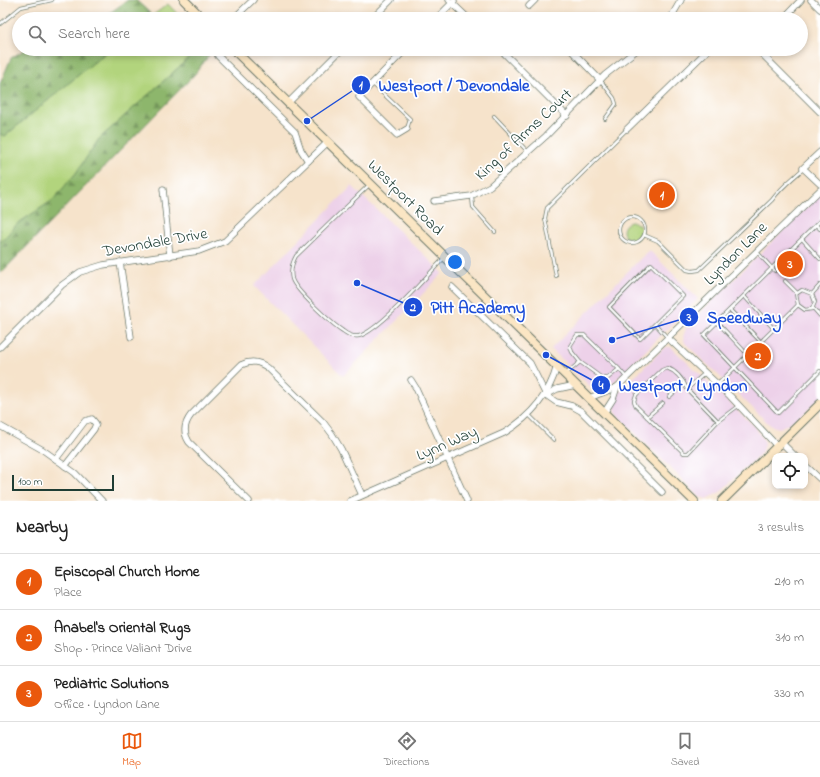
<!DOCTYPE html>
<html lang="en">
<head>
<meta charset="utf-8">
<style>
  :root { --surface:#fff; --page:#f6f6f6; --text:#222; --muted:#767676; --line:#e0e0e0; --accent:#ea580c }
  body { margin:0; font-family:"Indie Flower",sans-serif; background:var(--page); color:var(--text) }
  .controls { position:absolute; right:12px; bottom:12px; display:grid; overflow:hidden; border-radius:8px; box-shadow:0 2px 6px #0003 }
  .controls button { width:36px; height:36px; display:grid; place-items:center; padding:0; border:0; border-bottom:1px solid var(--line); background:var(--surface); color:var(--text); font:20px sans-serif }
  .scale { position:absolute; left:12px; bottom:10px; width:102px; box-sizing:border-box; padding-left:4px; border:2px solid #1f3d34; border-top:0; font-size:11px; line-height:14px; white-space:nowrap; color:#1f3d34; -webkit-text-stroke:3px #fff; paint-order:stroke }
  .you { position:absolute; left:455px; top:262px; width:14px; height:14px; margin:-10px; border:3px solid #fff; border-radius:50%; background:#1a73e8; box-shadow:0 0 0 6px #1a73e833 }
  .badge { display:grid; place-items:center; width:26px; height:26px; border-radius:50%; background:var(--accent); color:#fff; font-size:13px; font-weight:700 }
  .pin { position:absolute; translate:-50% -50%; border:2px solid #fff; box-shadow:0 1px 4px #0006 }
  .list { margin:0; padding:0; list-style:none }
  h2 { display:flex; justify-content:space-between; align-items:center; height:52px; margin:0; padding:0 16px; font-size:17px }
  h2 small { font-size:13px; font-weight:400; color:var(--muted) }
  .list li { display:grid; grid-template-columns:26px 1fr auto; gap:12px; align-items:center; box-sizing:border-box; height:56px; padding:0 16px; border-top:1px solid var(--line) }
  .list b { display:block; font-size:15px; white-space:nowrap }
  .list p { margin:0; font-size:13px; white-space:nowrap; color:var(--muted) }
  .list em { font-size:13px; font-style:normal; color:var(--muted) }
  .icon { flex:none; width:22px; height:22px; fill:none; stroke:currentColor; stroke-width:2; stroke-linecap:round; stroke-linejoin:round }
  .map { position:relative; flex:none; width:820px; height:501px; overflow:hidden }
  .search { position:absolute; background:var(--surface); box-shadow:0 2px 6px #0003; left:12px; right:12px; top:12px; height:44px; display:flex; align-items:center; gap:10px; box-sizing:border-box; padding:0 14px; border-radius:22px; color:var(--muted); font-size:15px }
  .sheet { height:220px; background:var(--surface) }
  nav { display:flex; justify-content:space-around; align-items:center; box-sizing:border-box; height:56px; border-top:1px solid var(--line); background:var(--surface); font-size:11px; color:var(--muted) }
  nav a { display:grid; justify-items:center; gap:2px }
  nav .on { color:var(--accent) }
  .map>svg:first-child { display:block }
  .built { fill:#edd1e9 }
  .green { fill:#b2d47d; stroke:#688858 }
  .forest { fill:url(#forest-firs); stroke:#567a50 }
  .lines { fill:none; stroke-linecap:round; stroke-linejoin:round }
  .service-casing { stroke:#6a7769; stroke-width:4 }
  .minor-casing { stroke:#6a7769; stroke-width:7 }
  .secondary-casing { stroke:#6a7769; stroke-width:10 }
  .service { stroke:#fff; stroke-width:2.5 }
  .minor { stroke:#fff; stroke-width:5.5 }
  .secondary { stroke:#fbe6c4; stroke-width:8 }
  .labels { text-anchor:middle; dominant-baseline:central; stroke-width:3.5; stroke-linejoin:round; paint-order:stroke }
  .street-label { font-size:16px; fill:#1f3d34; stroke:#fff }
  .leader { fill:none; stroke:#1d4ed8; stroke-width:1.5 }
  .callout-dot { fill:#1d4ed8; stroke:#fff; stroke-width:1.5 }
  .mark-label { font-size:12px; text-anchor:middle; font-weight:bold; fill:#fff }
  .callout-label { font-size:17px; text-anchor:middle; font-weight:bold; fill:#1d4ed8; stroke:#fff; stroke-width:3.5; stroke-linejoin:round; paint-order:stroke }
</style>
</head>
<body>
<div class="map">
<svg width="820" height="501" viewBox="0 0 820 501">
  <defs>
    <pattern id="forest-firs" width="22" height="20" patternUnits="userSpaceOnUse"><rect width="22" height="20" fill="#8db66c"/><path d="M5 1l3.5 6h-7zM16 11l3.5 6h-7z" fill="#73955a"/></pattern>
  </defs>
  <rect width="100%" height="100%" fill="#fff"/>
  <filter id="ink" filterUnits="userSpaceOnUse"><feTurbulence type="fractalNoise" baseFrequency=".025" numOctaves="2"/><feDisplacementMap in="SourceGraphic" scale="8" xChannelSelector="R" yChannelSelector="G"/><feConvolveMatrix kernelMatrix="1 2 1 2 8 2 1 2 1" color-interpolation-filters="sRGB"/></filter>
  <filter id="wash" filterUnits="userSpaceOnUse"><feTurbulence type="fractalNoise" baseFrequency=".012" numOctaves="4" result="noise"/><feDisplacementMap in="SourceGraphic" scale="16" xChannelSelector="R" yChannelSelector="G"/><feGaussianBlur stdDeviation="0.9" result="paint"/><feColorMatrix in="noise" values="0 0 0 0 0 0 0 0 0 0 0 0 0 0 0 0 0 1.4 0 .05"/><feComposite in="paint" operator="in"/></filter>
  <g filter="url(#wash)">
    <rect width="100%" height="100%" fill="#f6e3cb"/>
    <g class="built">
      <polygon points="352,186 443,273 343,376 254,286"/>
      <polygon points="820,194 820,398 801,416 780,428 775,427 770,425 685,343 683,337 687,326"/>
      <polygon points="649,250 698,299 609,387 599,391 592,388 551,349"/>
      <polygon points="665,347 671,347 755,427 765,442 761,453 720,492 707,499 700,497 616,414 615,408 616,397 621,390"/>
    </g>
    <g class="green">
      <polygon points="168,4 182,19 148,19"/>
      <polygon points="110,49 199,49 99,139 76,173 53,200 17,224 0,243 0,134 5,136"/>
      <circle cx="632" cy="231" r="9"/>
    </g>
    <g class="forest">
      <polygon points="128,0 136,0 153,16 149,19 101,19"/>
      <polygon points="26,49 110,49 5,136 0,134 0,84 11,58"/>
      <polygon points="199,49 213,50 194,75 0,274 0,243 17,224 53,200 76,173 99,139"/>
    </g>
  </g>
  <g filter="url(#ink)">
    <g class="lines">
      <g class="service-casing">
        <g id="service">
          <polyline points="0,24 21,7 52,0"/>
          <polyline points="601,81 614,98 616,104 605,119"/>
          <polyline points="373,84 410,119 407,129"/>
          <polyline points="494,116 528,152"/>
          <path d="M369,185L296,256C292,263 290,270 292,279C295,290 332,324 343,331C348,335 353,337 359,336C379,331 428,275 444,258"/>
          <polyline points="472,197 473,207 495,232"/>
          <circle cx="632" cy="230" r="13"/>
          <polyline points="816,225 820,229"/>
          <path d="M644,235L658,241L687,270L692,271L699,270L772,200C781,187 792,179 803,169"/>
          <polyline points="802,239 820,259"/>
          <polyline points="757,252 772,268 820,221"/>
          <polygon points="651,264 683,296 640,339 609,307"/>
          <polyline points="775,271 772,268 704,335 778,413 820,371"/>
          <polyline points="556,276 545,218 547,208 626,130"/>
          <polyline points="785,281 797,293"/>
          <polygon points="802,290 812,294 815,302 812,309 805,310 798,305 796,294"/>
          <polyline points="812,294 820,285"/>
          <polyline points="744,296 774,329"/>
          <polyline points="813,308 820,316"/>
          <polyline points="730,310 761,342"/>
          <polyline points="717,322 748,355"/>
          <polyline points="656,325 667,337"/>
          <polyline points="580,362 572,352 570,346 577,335 584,335 619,369"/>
          <path d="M667,368C676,371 683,380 687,389L718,421L688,453H684L636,406L634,401L636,395L662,370Z"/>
          <polyline points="567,373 580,362 602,378 608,378 619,369 626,377"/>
          <polyline points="718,384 798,305"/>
          <polyline points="687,389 704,374"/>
          <polyline points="669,397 684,383"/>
          <polyline points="528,414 554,440"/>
          <polyline points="647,417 663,403"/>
          <polyline points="718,421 738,406"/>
        </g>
      </g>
      <g class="minor-casing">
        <g id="minor">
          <polyline points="449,0 469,19"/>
          <polyline points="811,0 820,9"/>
          <polyline points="529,6 535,0"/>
          <polyline points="233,19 253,0"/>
          <polyline points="372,19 391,0"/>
          <polyline points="436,19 454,1"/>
          <polyline points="670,19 681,0"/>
          <polyline points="783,19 801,0"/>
          <polyline points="406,49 359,97 397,135 407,129"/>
          <polyline points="500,49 567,116"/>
          <polyline points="570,49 600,80"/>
          <polyline points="757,49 820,112"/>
          <polyline points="218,56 295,132 301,150 308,161"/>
          <polyline points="288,103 342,49"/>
          <polyline points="627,129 709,49"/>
          <polyline points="820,152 803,168 820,184"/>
          <polyline points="163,189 170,256"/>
          <polyline points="434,201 471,196 490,186 546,136 605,75 638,49"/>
          <polyline points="120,262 131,337"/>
          <polyline points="452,287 530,363 546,395 556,402 572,406 581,411 662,492"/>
          <polyline points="669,339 730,396 777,446"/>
          <polyline points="0,347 62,285 80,272 103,265 199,251 225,241 328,142"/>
          <polyline points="411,380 416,388 467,501"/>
          <polyline points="546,395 557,389 576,385"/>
          <polyline points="589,398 617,387 820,190"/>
          <polyline points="604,413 613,399 617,387"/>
          <polyline points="0,426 43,450 75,473 102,501"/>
          <polyline points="781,442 795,456"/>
          <polyline points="56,459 85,421 92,419 96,424 94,429 65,466"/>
          <polyline points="805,465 820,479"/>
          <path d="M249,501L189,442C183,433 184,424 191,415L241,365C251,360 259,361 268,368L323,422L332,434L341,449L362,495"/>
          <path d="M350,501L504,433C530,417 549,396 557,366"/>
        </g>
      </g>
      <g class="secondary-casing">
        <g id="secondary">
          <polyline points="184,0 203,19"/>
          <polyline points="233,49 694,501"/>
          <polyline points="722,501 820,404"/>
        </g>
      </g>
      <use href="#service" class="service"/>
      <use href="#minor" class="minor"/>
      <use href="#secondary" class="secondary"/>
    </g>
  </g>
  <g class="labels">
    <g class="street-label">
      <text transform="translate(524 135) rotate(-43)">King of Arms Court</text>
      <text transform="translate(405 198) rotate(45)">Westport Road</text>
      <text transform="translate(155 243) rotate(-10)">Devondale Drive</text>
      <text transform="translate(736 254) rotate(-45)">Lyndon Lane</text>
      <text transform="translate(447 444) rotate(-24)">Lynn Way</text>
    </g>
  </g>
  <path class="leader" d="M307 121L361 85M357 283L413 307M612 340L689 317M546 355L601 385"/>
  <g class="callout-dot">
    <circle cx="307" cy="121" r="4"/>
    <circle cx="357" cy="283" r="4"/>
    <circle cx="612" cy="340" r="4"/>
    <circle cx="546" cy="355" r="4"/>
    <circle cx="361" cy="85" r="10"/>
    <circle cx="413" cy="307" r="10"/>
    <circle cx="689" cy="317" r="10"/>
    <circle cx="601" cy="385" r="10"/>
  </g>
  <g class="mark-label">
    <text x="361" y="89">1</text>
    <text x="413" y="311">2</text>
    <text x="689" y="321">3</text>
    <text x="601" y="389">4</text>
  </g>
  <g class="callout-label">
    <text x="454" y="91">Westport / Devondale</text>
    <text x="478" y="313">Pitt Academy</text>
    <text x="744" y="323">Speedway</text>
    <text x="683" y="391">Westport / Lyndon</text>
  </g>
</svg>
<div class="controls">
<button><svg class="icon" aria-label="locate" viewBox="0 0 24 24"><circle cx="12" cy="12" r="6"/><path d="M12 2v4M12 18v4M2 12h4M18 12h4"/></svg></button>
</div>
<div class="scale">100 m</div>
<div class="you"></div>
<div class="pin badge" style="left:662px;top:195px">1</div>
<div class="pin badge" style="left:758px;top:356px">2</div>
<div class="pin badge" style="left:790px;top:264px">3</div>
<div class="search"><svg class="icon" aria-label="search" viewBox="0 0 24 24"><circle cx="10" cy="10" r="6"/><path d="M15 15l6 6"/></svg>Search here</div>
</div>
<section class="sheet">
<h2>Nearby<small>3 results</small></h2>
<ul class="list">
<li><span class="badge">1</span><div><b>Episcopal Church Home</b><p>Place</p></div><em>210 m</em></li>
<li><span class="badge">2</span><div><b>Anabel's Oriental Rugs</b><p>Shop · Prince Valiant Drive</p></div><em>310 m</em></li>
<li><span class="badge">3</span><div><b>Pediatric Solutions</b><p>Office · Lyndon Lane</p></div><em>330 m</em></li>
</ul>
</section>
<nav>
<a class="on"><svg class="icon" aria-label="map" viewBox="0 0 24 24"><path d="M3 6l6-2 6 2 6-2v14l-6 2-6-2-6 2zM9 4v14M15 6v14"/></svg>Map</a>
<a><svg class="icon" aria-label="directions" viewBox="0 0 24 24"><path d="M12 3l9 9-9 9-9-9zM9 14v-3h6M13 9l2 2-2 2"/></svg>Directions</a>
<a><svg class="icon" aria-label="saved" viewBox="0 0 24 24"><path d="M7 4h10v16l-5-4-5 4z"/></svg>Saved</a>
</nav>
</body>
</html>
